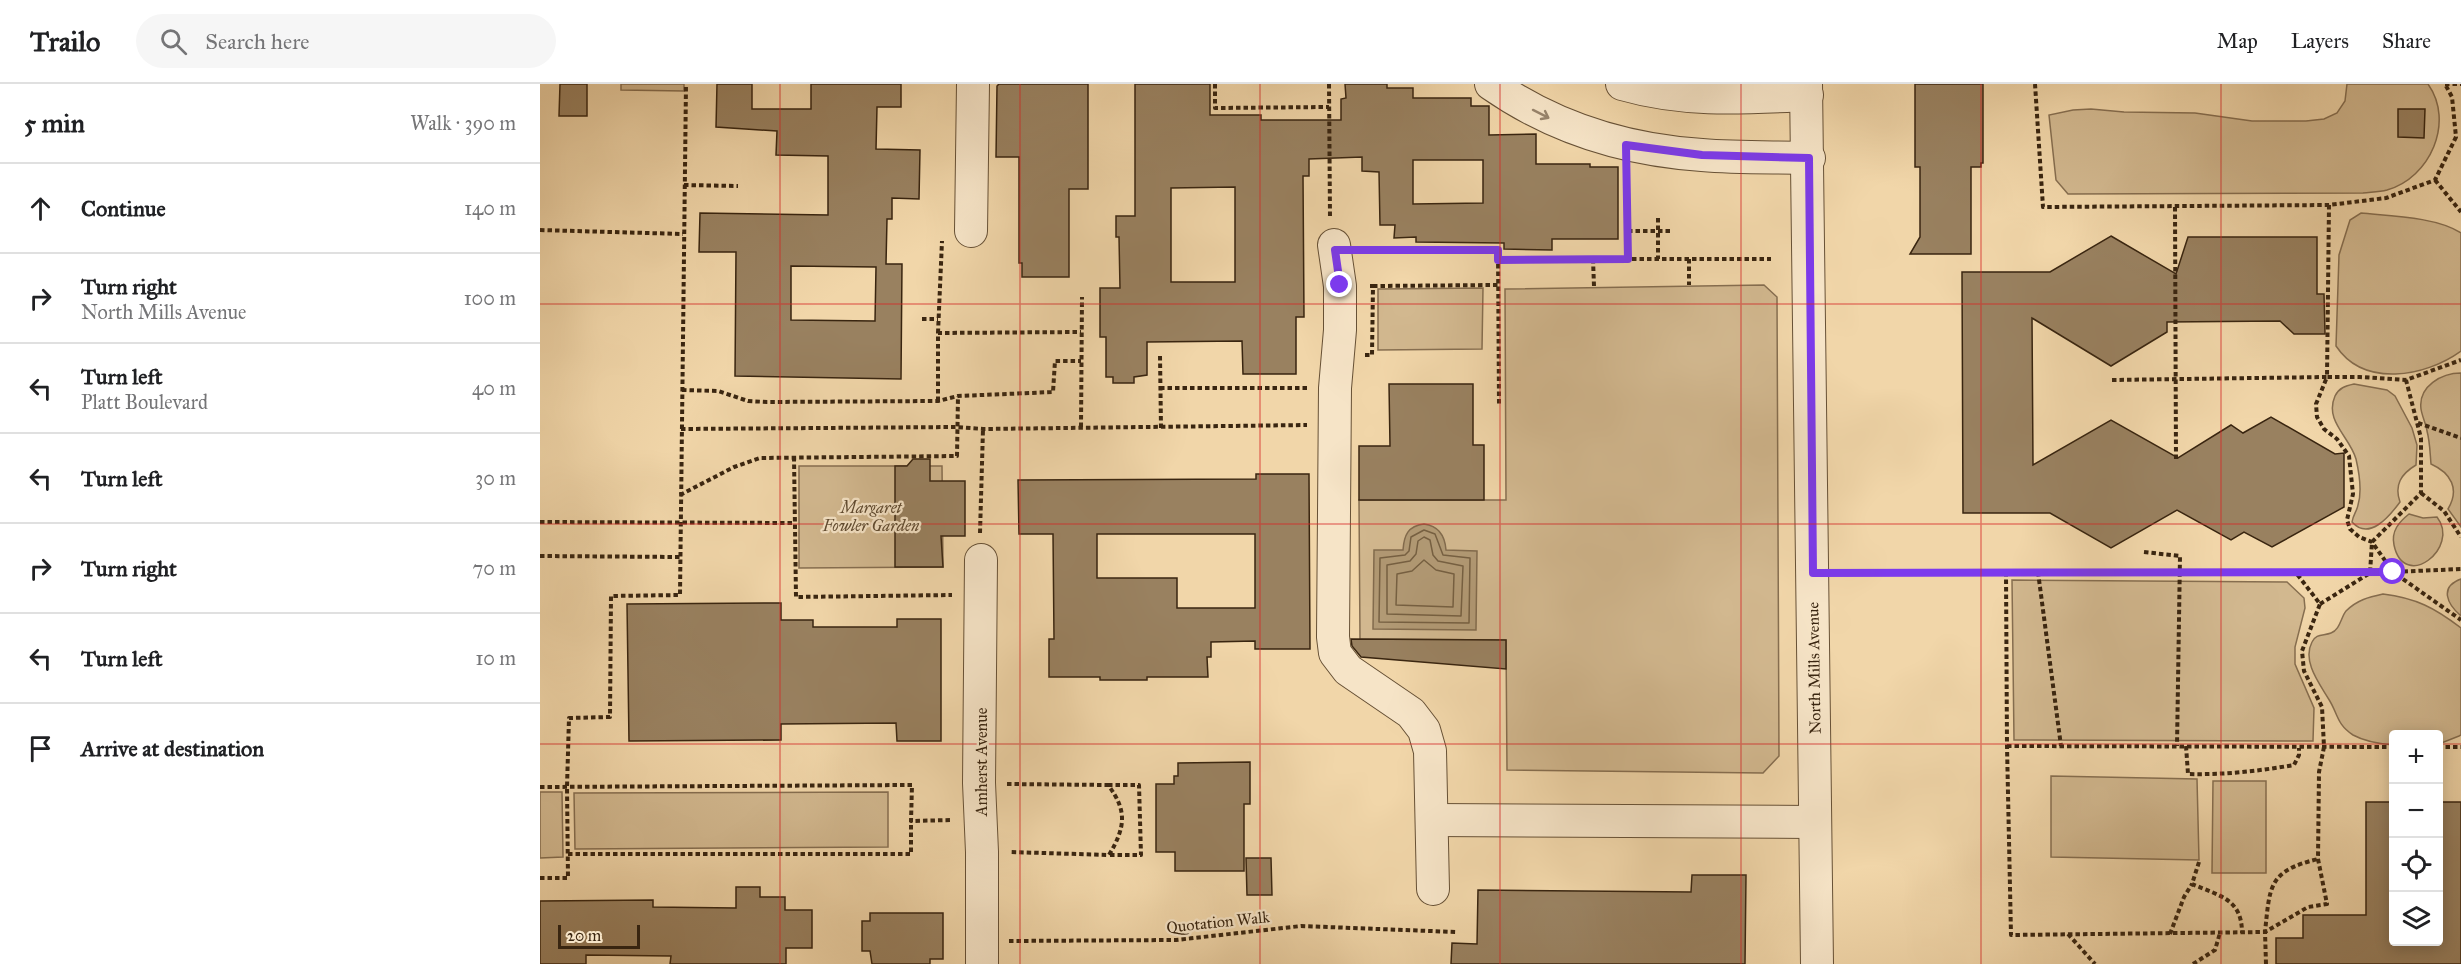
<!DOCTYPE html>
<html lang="en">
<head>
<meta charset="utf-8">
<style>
  :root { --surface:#fff; --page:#f6f6f6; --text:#202124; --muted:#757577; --line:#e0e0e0 }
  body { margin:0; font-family:"IM FELL Great Primer",serif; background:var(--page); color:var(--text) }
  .controls { position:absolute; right:18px; bottom:18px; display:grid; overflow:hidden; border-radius:6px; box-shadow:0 3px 15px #0003 }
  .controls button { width:54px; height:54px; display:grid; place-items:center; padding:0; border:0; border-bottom:2px solid var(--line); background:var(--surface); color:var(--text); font:30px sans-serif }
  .scale { position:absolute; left:18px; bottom:15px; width:82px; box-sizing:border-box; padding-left:6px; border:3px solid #392510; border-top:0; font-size:16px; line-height:21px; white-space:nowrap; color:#392510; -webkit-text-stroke:4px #f6e4c7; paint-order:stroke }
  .stop { position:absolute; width:18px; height:18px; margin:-14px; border:4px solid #7c3aed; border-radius:50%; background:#fff }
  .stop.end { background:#7c3aed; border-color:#fff; box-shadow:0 2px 6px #0008 }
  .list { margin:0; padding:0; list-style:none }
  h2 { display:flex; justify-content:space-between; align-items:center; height:78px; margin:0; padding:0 24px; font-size:26px }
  h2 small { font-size:20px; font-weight:400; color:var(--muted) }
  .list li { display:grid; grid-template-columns:39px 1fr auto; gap:18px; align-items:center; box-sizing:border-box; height:90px; padding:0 24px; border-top:2px solid var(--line) }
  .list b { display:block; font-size:22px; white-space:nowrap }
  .list p { margin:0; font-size:20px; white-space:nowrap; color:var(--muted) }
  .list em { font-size:20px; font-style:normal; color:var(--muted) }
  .icon { flex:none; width:33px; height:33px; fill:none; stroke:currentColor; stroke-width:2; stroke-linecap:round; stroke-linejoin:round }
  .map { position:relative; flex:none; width:1921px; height:880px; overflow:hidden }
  header { display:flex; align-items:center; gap:36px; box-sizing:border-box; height:84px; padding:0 30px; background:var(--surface); border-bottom:2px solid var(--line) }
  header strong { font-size:28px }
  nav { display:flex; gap:33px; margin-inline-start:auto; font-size:21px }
  .search { width:420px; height:54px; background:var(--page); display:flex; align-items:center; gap:15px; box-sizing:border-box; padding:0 21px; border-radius:33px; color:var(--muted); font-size:22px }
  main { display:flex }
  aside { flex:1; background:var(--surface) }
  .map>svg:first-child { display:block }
  .green { fill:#d2b88f; stroke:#866e50; stroke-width:1.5 }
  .water { fill:#b29a75; stroke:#826b4d; stroke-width:1.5 }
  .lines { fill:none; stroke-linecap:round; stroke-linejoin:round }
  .shore { stroke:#766042; stroke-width:1.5 }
  .building { fill:#998160; stroke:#392510; stroke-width:1.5; fill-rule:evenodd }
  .minor-casing { stroke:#675136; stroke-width:34 }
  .path { stroke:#392510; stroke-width:4; stroke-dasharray:4.5 3; stroke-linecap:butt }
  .minor { stroke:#f6e4c7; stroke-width:32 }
  .oneway { stroke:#98846c }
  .route { stroke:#7c3aed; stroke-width:8 }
  .grid { fill:none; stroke:#d62828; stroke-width:1.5; stroke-opacity:0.55 }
  .labels { text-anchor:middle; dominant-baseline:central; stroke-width:4.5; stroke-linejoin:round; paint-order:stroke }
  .park-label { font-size:16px; font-style:italic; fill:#5f4a30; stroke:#f6e4c7 }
  .street-label { font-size:16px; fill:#392510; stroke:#f6e4c7 }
</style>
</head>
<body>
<header>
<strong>Trailo</strong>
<div class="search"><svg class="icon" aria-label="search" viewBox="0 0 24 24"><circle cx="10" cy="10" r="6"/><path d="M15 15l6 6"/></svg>Search here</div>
<nav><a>Map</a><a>Layers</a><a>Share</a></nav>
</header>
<main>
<aside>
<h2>5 min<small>Walk · 390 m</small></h2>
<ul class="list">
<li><svg class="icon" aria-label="ahead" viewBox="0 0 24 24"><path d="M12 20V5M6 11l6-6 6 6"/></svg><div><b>Continue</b></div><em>140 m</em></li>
<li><svg class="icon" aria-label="right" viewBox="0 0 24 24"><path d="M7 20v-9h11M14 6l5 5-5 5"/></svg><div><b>Turn right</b><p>North Mills Avenue</p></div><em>100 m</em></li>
<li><svg class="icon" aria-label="left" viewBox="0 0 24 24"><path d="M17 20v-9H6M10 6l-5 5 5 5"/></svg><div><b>Turn left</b><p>Platt Boulevard</p></div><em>40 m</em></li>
<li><svg class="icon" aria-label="left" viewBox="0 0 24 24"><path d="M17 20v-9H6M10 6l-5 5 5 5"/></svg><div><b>Turn left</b></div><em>30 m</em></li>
<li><svg class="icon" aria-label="right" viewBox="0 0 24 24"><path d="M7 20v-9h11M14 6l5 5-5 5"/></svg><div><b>Turn right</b></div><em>70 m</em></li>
<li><svg class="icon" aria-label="left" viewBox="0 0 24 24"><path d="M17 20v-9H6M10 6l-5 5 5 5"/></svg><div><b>Turn left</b></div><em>10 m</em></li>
<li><svg class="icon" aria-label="arrive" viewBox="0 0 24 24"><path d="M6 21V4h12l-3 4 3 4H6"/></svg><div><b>Arrive at destination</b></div></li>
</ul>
</aside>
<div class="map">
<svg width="1921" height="880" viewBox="0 0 1921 880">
  <rect width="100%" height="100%" fill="#f1d6a9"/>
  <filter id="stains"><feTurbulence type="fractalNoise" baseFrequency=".00333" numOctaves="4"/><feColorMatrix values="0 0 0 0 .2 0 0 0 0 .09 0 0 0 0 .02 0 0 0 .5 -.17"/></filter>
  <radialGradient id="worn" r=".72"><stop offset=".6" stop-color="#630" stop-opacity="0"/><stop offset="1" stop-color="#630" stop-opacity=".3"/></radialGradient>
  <g class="green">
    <polygon points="81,0 144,0 144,7 81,6"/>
    <path d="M1807,0H1888C1915,38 1890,94 1847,106C1839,108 1831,108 1823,109L1528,110L1516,96L1509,31L1533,26L1551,25L1584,28L1655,29L1712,37H1766L1784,35L1797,29L1805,17Z"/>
    <path d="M1821,129C1850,132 1897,133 1921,149V267C1885,293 1824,304 1796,262L1799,171L1810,136Z"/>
    <polygon points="1224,201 1237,213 1239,672 1223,689 967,686 966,556 820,555 819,416 966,416 965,205"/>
    <polygon points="943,204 942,265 838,266 838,205"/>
    <path d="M1921,289V443L1908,425C1920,405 1911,389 1891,380C1890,369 1890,358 1887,347C1886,340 1882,332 1881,325C1878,302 1902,289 1921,289Z"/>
    <path d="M1814,300L1847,306L1855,312L1872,344L1877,361L1876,381C1861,390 1854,401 1860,418C1849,433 1829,457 1812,438C1813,431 1817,427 1818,421C1822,408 1819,388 1816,375C1810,353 1784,337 1795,312C1799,304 1805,302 1814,300Z"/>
    <polygon points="259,382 402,382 403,483 259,484"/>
    <path d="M1869,430L1883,434L1897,433C1921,464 1864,508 1854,461C1851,447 1859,438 1869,430Z"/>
    <path d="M1921,495V532C1907,520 1899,503 1921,495Z"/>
    <polygon points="1472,496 1747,498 1764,514 1765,524 1755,563 1755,580 1774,624 1773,657 1474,656"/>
    <path d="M1843,510C1876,514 1895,524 1921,544V651L1919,652L1899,660L1898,650H1854L1853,661C1841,660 1824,657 1813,651C1796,640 1798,629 1788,614C1779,599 1762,577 1772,558C1776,549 1784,552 1791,549C1800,546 1801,533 1806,527C1817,516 1829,513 1843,510Z"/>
    <polygon points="1511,692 1657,695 1659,776 1511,773"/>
    <polygon points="1673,697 1726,697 1726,789 1672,789"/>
    <polygon points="0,708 22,708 23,773 0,774"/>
    <polygon points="348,708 348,763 35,765 34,709"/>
  </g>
  <path class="water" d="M884,440C899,442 905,452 906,466L937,467L936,546L833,545L834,466H863C864,451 868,442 884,440Z"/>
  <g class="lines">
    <g class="shore">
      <polygon points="884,446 895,450 903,471 930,474 929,539 839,538 840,474 865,471 869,467 871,453"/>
      <polygon points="884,453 890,456 893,471 898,477 923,482 921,532 847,530 847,481 870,477 876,470 878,457"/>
      <polygon points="884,476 896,486 914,490 913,523 856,521 857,490 872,487"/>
    </g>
  </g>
  <g class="building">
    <polygon points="20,0 47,0 47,32 19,32"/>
    <path d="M177,0H212V25H271V0H361V23H337L336,65L380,66L379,115L352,114V135H347L346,180H362L361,295L195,292L196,168H159L160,129L288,131V72L236,71L237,47L176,43ZM251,182L336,183L335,237L251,236Z"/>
    <polygon points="459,0 548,0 548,105 529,105 529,193 482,193 482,179 479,179 479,73 456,73 457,2"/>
    <path d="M595,0H670V31H721V36H801V15L806,14L805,0H847V4H873V14H931V22H949V51L996,50V80H1050V83H1078V155H1012V166L964,165V159L876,158V153L854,154L855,141H840L839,88L822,87V73L769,75V92H763L764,233H756V290H703L702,257L607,258V291L594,293V299H573V293H566V253H560V204H580L579,153H576V132H595ZM873,76H943V119L873,120ZM695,103V198H631V104Z"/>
    <polygon points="1375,0 1443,0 1443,79 1441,79 1441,83 1431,83 1431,170 1370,170 1380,153 1380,83 1375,83"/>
    <polygon points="1858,25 1885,25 1884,54 1858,53"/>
    <polygon points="1571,152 1636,190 1648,153 1777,153 1777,210 1784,210 1785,250 1754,250 1740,237 1627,238 1627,248 1571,282 1492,234 1493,381 1571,336 1638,374 1691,341 1703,349 1731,333 1795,370 1804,369 1804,423 1732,463 1704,448 1691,456 1637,426 1571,464 1510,429 1423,429 1422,188 1510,188"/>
    <polygon points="849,300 933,300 933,361 944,361 944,416 819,416 819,362 850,362"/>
    <polygon points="373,375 390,375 390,397 425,397 425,452 401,452 403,483 355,483 355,382 367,382"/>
    <path d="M716,390H769L770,565H715V557L671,558V573H667L668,593H607V596H560V593H509V555H514L513,450H479L478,396L716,395ZM557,450H715V524H637V494H557Z"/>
    <polygon points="241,519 241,536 273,536 273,543 357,543 357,535 401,535 401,657 357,657 356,639 241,640 241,656 89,657 87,520"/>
    <polygon points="811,555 966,556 966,585 821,573 812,562"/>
    <polygon points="710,678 710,720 704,720 704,787 635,787 635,768 616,768 616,700 634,700 634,692 638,692 638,679"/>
    <polygon points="1826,718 1854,718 1854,858 1899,858 1899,718 1921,718 1921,880 1736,880 1736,854 1763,854 1763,831 1826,831"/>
    <polygon points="706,774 731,774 732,811 707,811"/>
    <polygon points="1152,791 1206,791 1205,880 911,880 912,859 937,860 938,806 1151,808"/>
    <polygon points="196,803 220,803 220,813 245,813 245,826 272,826 272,864 246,864 246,880 130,880 131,872 46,871 46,880 0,880 0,817 113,816 113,823 196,824"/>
    <polygon points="330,829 403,829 403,875 390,875 390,880 332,880 330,867 322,867 322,837 330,837"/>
  </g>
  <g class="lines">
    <g class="minor-casing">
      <g id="minor">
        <path d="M951,0C1014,44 1085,66 1162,71C1197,74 1233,73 1269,74"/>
        <path d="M1082,0C1145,18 1202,14 1267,11"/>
        <polyline points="1266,0 1277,880"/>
        <polyline points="431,147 433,0"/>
        <polyline points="794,161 800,202 800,246 795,304 793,553 795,569 808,586 871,629 884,646 890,667 893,805"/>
        <polyline points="441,476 439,699 442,768 442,880"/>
        <polyline points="893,736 1275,738"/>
      </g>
    </g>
    <g class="path">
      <polyline points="675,0 675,24 789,23"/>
      <polyline points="789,0 790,134"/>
      <polyline points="1495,0 1503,123 1789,121 1846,114 1895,96 1916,53 1912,13 1905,0"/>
      <polyline points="1905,0 1921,0"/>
      <polyline points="1087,89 1088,175 1231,175"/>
      <polyline points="1895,96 1921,128"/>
      <polyline points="144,101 198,102"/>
      <polyline points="1789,121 1787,293 1820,293 1866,296 1921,276"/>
      <polyline points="1635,123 1636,378"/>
      <polyline points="1118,134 1118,175"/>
      <polyline points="0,146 143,150"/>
      <polyline points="1088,147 1130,147"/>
      <polyline points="822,166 958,166 959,320"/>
      <polyline points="1053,175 1054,202"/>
      <polyline points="1149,175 1149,201"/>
      <polyline points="958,176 1088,175"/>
      <polyline points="833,202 958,201"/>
      <polyline points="382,235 398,235"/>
      <polyline points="398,249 402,157"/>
      <polyline points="825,271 832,271 833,202 830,202"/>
      <polyline points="620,272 621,344"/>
      <polyline points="1572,296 1787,293 1776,320 1777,333 1784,345 1797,355 1809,372 1813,410 1807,436 1810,445 1819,453 1832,458 1853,488 1921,536"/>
      <polyline points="620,304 768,304"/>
      <polyline points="142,306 178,307 208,317 227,318 398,317 418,312 513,308 515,277 541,277"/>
      <polyline points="398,317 398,249 541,248"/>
      <polyline points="1878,339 1921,354"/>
      <polyline points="541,343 542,213"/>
      <polyline points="141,345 416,343 443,345 767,341"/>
      <polyline points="254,373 256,513 412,511"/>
      <polyline points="1881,409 1904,427 1921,453"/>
      <polyline points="140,411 194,383 220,374 417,372 418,312"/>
      <polyline points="0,438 254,439"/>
      <polyline points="440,449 443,345"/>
      <polyline points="1604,468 1640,472 1637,662"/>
      <polyline points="0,472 140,473"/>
      <path d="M1466,488L1467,662L1471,851L1725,848C1730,802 1728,787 1778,775"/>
      <polyline points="1498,488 1521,662"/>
      <polyline points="1301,489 1830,489 1921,485"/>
      <polyline points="1780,520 1830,489 1832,458 1881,409 1881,354 1866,296"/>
      <polyline points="1467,662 1854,663"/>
      <path d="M1646,662L1648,690C1683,691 1719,687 1754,681L1759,671V664"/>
      <polyline points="1898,663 1921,663"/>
      <path d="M467,700L568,701C588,727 585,744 569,771L470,768"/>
      <polyline points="568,701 599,701 601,771 569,771"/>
      <polyline points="0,703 372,701 371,737 412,736"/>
      <polyline points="28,770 371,770 371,737"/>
      <path d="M1659,778L1652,800C1680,812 1702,815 1702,849"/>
      <polyline points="0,794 28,794 27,703 29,634 70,633 71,512 140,511 146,0"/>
      <polyline points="1528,850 1555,880"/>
      <polyline points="1630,850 1644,813 1652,800"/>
      <polyline points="469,857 636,856 761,842 916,848"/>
      <polyline points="1653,880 1675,866 1680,849"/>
      <polyline points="1726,880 1725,848 1768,823 1787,820 1778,775 1779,688 1784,663 1782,623 1764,587 1762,567 1780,520 1757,490"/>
    </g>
    <use href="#minor" class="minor"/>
  </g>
  <defs><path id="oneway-shaft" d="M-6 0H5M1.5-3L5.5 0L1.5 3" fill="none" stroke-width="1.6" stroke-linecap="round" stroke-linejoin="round" transform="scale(1.5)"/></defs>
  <use class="oneway" href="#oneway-shaft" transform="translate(1001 30) rotate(27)"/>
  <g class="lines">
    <polyline class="route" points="800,201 795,166 958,166 958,176 1088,175 1086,61 1162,71 1269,74 1273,489 1853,488"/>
  </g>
  <path class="grid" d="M240,0V880M480,0V880M720,0V880M960,0V880M1201,0V880M1441,0V880M1681,0V880M0,220H1921M0,440H1921M0,660H1854M1898,660H1921"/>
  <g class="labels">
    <g class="park-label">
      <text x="331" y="423">Margaret<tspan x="331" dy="18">Fowler Garden</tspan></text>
    </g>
    <g class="street-label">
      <text transform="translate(1274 584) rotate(-91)">North Mills Avenue</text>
      <text transform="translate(441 678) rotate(-90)">Amherst Avenue</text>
      <text transform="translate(678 838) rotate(-6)">Quotation Walk</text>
    </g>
  </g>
  <rect width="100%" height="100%" filter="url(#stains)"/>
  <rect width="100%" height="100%" fill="url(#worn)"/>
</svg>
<div class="controls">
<button>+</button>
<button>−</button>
<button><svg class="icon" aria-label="locate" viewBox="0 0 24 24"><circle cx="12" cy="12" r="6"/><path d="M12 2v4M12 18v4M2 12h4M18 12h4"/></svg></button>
<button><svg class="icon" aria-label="layers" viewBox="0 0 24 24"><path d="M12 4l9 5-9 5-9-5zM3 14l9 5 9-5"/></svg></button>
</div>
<div class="scale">20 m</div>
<div class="stop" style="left:1853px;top:488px"></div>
<div class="stop end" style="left:800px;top:201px"></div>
</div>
</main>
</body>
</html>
